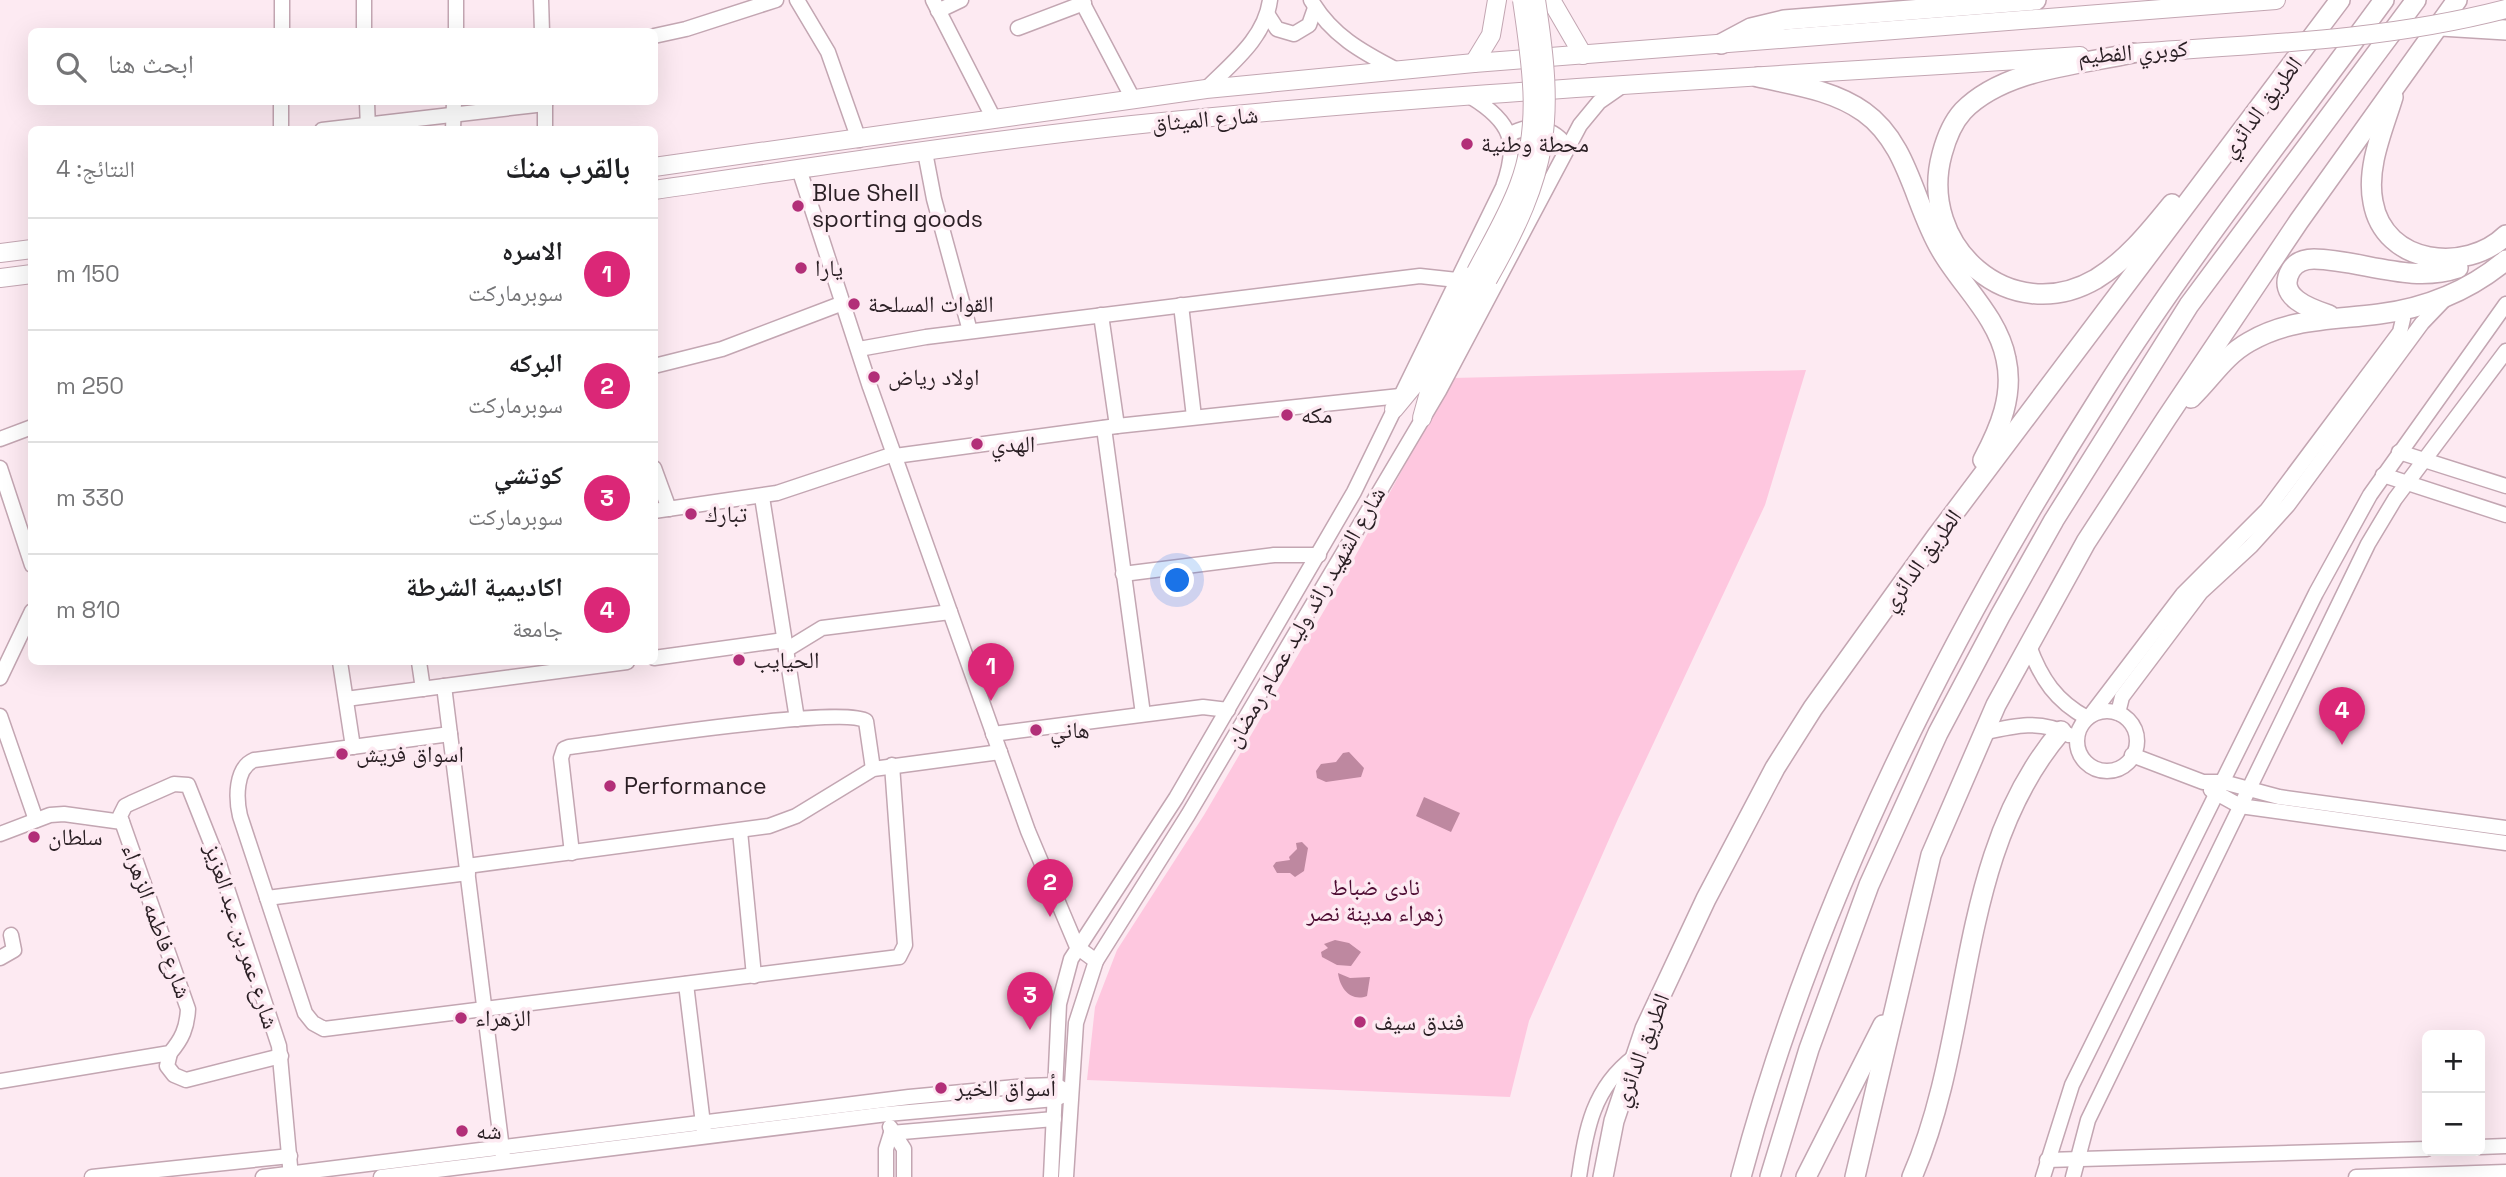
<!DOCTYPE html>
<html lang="ar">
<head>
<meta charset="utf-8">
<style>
  :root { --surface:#fff; --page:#f2f2f2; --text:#202124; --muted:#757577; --line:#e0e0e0; --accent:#db2777 }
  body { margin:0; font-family:"Space Grotesk","Noto Naskh Arabic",sans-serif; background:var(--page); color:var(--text); direction:rtl }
  .controls { position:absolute; right:21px; bottom:21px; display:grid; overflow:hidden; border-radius:10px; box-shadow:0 7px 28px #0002 }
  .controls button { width:63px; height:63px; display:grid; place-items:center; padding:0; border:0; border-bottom:2px solid var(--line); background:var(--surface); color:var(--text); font:35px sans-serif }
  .you { position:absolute; left:1178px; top:581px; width:24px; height:24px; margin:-18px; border:5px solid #fff; border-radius:50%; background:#1a73e8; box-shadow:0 0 0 10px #1a73e833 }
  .badge { display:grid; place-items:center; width:46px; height:46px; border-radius:50%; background:var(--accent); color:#fff; font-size:23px; font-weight:700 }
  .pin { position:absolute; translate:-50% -58px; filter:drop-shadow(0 2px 4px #0008) }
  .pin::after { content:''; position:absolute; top:37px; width:24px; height:21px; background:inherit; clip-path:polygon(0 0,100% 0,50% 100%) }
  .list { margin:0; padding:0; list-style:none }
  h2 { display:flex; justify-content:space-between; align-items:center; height:91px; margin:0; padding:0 28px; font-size:30px }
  h2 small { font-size:23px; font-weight:400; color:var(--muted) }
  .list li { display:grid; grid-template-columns:46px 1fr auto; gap:21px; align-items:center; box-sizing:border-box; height:112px; padding:0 28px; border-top:2px solid var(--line) }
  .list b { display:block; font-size:26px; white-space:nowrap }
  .list p { margin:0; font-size:23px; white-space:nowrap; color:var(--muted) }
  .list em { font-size:23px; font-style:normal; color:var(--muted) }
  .icon { flex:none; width:38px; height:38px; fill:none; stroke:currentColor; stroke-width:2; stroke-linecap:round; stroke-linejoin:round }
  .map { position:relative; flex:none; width:2506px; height:1177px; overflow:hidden; direction:ltr }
  .search { position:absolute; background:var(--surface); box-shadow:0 7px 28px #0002; left:28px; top:28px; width:630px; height:77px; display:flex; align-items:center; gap:18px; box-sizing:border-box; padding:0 24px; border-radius:10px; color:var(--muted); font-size:26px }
  .panel { position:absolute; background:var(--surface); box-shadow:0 7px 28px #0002; left:28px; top:126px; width:630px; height:539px; border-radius:10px; direction:rtl }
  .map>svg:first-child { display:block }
  .green { fill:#fec7df }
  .water { fill:#be88a0 }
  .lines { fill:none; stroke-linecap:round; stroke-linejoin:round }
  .minor-casing { stroke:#c3a6b2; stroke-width:17 }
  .major-casing { stroke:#c3a6b2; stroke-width:20 }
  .highway-casing { stroke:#c3a6b2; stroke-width:22 }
  .minor { stroke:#fff; stroke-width:14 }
  .major { stroke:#fff; stroke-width:18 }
  .highway { stroke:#fff; stroke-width:19 }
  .major-bridge-casing { stroke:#c3a6b2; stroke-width:20; stroke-linecap:butt }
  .major-bridge { stroke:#fff; stroke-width:18 }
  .poi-dot { fill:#b22f78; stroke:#fdeaf2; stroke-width:2.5 }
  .labels { text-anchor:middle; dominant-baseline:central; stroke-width:7; stroke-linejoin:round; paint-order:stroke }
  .street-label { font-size:23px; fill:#2a1f24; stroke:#fdeaf2 }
  .poi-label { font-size:23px; fill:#2a1f24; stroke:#fdeaf2; text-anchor:start }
  .park-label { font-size:23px; fill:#4c0b31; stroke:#fdeaf2 }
</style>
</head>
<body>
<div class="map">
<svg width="2506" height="1177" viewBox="0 0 2506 1177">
  <rect width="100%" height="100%" fill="#fdeaf2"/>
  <polygon class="green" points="1806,370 1765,505 1618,819 1529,1021 1510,1097 1087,1080 1095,1007 1117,950 1204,815 1345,575 1452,378"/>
  <g class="water">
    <polygon points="1349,752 1364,768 1361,777 1326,782 1317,778 1316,771 1321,764 1336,762 1343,753"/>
    <polygon points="1424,797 1460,813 1451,832 1416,816"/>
    <polygon points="1302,842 1308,848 1304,871 1295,877 1290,873 1277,873 1273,866 1276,862 1290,860 1289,857 1297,849 1296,843"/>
    <polygon points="1335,940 1349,943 1361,952 1351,966 1337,965 1322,957 1321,952 1328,948 1324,944"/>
    <path d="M1338,973L1350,978L1370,977L1367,996C1351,1002 1340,989 1338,973Z"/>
  </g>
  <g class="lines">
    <g class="minor-casing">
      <g id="minor">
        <polyline points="364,0 364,32"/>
        <polyline points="456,0 456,32"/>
        <polyline points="541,0 542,32"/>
        <polyline points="797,0 828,52 859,140"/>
        <polyline points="933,0 994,119"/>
        <polyline points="1081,0 1132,97"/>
        <path d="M1311,0C1331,35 1362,52 1397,70"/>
        <polyline points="938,11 961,0"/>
        <polyline points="1268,15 1277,29 1294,34 1309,25 1315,8"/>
        <polyline points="1018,28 1084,3"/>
        <polyline points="282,32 282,0"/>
        <polyline points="654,36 686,29 776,0"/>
        <path d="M1206,89C1232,63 1265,38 1270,0"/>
        <polyline points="367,102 368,130"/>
        <polyline points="545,102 545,130"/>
        <polyline points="281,130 281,102"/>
        <polyline points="322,130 545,104"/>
        <polyline points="453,130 454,102"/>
        <path d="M1509,135C1531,122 1554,127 1568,148"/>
        <polyline points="925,152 934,199 970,331"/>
        <polyline points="799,169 870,387 1028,831 1077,947 1096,961"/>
        <polyline points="1181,305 1194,417"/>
        <polyline points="1101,315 1117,426"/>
        <polyline points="859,349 926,337 1371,282 1420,276 1457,280"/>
        <polyline points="654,366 722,349 843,303"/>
        <polyline points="1104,428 1143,714"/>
        <polyline points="0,439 32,427"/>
        <polyline points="2399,452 2506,486"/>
        <polyline points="895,456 1117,426 1400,396"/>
        <polyline points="0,468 32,565"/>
        <polyline points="654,468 669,509"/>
        <polyline points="2383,475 2506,515"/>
        <polyline points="762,497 797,719"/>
        <polyline points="654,511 777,493 894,454"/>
        <polyline points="1123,574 1274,555 1319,555"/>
        <path d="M2029,646C2041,679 2056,701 2087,718"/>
        <polyline points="786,650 822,628 950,612"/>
        <polyline points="654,658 784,640"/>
        <polyline points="340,662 353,747"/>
        <polyline points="419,662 423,689"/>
        <polyline points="0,678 32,611"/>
        <polyline points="444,686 503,1157"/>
        <polyline points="346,699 627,662"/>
        <circle cx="2107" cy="741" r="30"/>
        <polyline points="2118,713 2122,697 2201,592 2251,546 2288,505 2422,323 2445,299"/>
        <polyline points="0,716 36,820"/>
        <polyline points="2090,716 2183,594 2267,510 2400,332 2403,319 2397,311"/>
        <path d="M1983,733C2013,726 2040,719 2069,735"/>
        <path d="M450,734L254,760C235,768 236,799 240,816L305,1013L313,1023L324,1029L899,957L905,945L892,765"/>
        <polyline points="993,734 1203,707 1228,710"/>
        <polyline points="2132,755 2203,782 2223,782 2279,797 2506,828"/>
        <polyline points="2211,790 2240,806 2506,843"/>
        <polyline points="740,831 754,976"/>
        <polyline points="0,834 50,815 64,814 122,822"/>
        <path d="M572,853L561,758L564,749L569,747C612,742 843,705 866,721L873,769"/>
        <polyline points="467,866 769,826 796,816 873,769 1000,752"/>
        <polyline points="267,898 468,873"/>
        <polyline points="0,958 14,950 11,935"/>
        <polyline points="686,984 704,1132"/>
        <polyline points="170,1053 167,1066 174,1075 186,1080 281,1056"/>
        <path d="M0,1081L170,1053C182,1039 187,1028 188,1009L120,816L125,806L131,803L174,784L188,785L217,858L279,1046L291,1177"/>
        <polyline points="890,1127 904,1149 904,1177"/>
        <polyline points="891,1133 1054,1119"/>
        <polyline points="2480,1147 2506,1146"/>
        <polyline points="2047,1160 2427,1149"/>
        <polyline points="92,1177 290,1156"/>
        <polyline points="263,1177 909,1097 1026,1086 1056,1085 1064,1090"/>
        <polyline points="381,1177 887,1114 1055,1099 1064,1095"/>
        <polyline points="886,1177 886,1149 891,1133"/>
        <path d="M1051,1177L1059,1004L1071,959L1176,798L1354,492L1503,187C1519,143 1512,122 1471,97"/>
        <polyline points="1066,1177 1076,1023 1096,961 1188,815 1439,391 1580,125 1599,102 1622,86"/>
        <path d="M1579,1177C1586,1129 1593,1088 1634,1057"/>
        <polyline points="2043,1177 2072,1085 2316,593 2370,495 2506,304"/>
        <polyline points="2073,1177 2088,1120 2368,544 2395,499 2506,351"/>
        <polyline points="2356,1177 2506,1172"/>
      </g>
    </g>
    <g class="major-casing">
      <g id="major">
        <polyline points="1551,0 1583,55"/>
        <polyline points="1474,63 1491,35 1497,0"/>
        <polyline points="654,167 1206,89 1474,63 2276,0"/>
        <path d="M654,190C814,167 973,142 1132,125C1447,92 1764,77 2080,56"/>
        <polyline points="0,253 32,249"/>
        <polyline points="0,278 32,274"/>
        <polyline points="1394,409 1418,380 1476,272"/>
        <polyline points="1422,418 1433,378 1488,279"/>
      </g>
    </g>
    <g class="highway-casing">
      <g id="highway">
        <polyline points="2441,26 2506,30"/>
        <polyline points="1721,44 1751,28 1784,20 2036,0"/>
        <path d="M2133,53C2078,65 2004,69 1963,111C1952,123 1946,139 1942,154C1917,246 2010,329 2096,279C2127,260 2150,231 2172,204"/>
        <path d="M1758,77C1794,85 1833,90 1864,112C1909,144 1914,205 1941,250C1961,285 1998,317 2006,359C2014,395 2000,428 1983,460"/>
        <path d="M2393,97C2383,130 2366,167 2373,202C2384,265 2466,274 2506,235"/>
        <path d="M2329,315C2311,309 2275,297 2291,270C2296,262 2305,259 2314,259C2362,260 2410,284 2458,268"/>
        <path d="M2191,398C2211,379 2224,356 2249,342C2290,318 2333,320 2379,314C2426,308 2469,291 2506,260"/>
        <polyline points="1603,1177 1614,1121 1645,1029 1706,899 1775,768 1813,708 1936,537 2340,0"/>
        <path d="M1741,1177C1815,898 1949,634 2103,392C2189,256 2290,129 2384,0"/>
        <polyline points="1770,1177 1809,1049 1869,885 1938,733 2000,616 2054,520 2189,305 2416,0"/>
        <polyline points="1806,1177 1883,1025"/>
        <polyline points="1855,1177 1931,855 1996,705 2086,542 2166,419 2299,221 2457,0"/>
        <path d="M1912,1177C1975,1033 1955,855 2061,731"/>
      </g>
    </g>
    <use href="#minor" class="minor"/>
    <use href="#major" class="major"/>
    <use href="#highway" class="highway"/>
    <g class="major-bridge-casing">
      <g id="major-bridge">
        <path d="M2133,53C2259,44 2383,41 2506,9"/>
        <path d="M1476,272C1491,243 1508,215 1519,185C1542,124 1531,63 1522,0"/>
        <path d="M1488,279C1550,170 1555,122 1536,0"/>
      </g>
    </g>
    <use href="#major-bridge" class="major-bridge"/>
  </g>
  <g class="poi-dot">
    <circle cx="1467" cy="144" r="7"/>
    <circle cx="798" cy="206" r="7"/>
    <circle cx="801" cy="268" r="7"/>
    <circle cx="854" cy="304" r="7"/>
    <circle cx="874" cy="377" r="7"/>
    <circle cx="1287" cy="415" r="7"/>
    <circle cx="977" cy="444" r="7"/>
    <circle cx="691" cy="514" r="7"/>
    <circle cx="739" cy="660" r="7"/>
    <circle cx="1036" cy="730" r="7"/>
    <circle cx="342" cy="754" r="7"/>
    <circle cx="610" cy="786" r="7"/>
    <circle cx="34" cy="837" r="7"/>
    <circle cx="461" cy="1018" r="7"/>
    <circle cx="1360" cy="1022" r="7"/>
    <circle cx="941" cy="1088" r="7"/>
    <circle cx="462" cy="1131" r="7"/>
  </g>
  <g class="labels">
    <g class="street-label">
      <text transform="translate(2133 52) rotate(-4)">كوبري الفطيم</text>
      <text transform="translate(2261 107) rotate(-53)">الطريق الدائري</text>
      <text transform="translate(1205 119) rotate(-5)">شارع الميثاق</text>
      <text transform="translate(1921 560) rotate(-54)">الطريق الدائري</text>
      <text transform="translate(1305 617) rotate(-60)">شارع الشهيد رائد وليد عصام رمضان</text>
      <text transform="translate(157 921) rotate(70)">شارع فاطمه الزهراء</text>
      <text transform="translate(242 936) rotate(72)">شارع عمر بن عبد العزيز</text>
      <text transform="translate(1641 1050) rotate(-69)">الطريق الدائري</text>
    </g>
    <g class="poi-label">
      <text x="1481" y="144">محطة وطنية</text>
      <text x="812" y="193">Blue Shell<tspan x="812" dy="26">sporting goods</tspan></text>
      <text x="815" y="268">يارا</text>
      <text x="868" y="304">القوات المسلحة</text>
      <text x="888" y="377">اولاد رياض</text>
      <text x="1301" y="415">مكه</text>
      <text x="991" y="444">الهدي</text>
      <text x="705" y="514">تبارك</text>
      <text x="753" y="660">الحيايب</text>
      <text x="1050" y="730">هاني</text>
      <text x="356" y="754">اسواق فريش</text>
      <text x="624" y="786">Performance</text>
      <text x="48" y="837">سلطان</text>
      <text x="475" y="1018">الزهراء</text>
      <text x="1374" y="1022">فندق سيف</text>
      <text x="955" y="1088">أسواق الخير</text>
      <text x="476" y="1131">شه</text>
    </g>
    <g class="park-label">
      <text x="1375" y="887">نادى ضباط<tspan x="1375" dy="26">زهراء مدينة نصر</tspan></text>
    </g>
  </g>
</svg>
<div class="controls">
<button>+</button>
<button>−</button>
</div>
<div class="you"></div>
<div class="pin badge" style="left:991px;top:701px">1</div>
<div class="pin badge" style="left:1050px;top:917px">2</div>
<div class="pin badge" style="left:1030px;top:1030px">3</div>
<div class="pin badge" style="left:2342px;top:745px">4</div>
<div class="search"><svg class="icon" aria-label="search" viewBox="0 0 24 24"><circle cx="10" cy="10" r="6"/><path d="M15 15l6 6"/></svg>ابحث هنا</div>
<section class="panel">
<h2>بالقرب منك<small>النتائج: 4</small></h2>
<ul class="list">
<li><span class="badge">1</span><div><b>الاسره</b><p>سوبرماركت</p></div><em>150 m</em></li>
<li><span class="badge">2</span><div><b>البركه</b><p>سوبرماركت</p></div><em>250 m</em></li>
<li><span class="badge">3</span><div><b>كوتشي</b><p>سوبرماركت</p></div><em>330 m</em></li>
<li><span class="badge">4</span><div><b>اكاديمية الشرطة</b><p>جامعة</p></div><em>810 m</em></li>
</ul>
</section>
</div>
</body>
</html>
